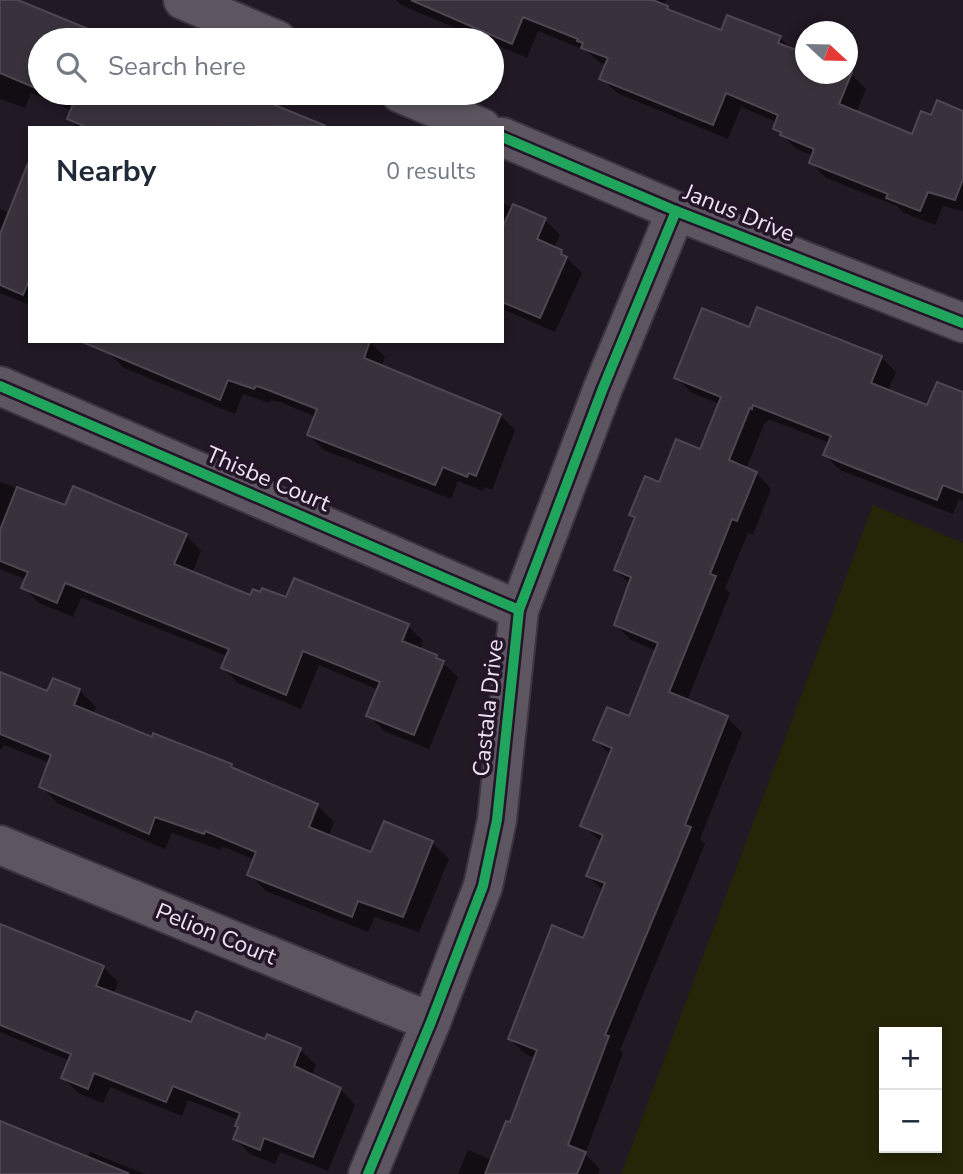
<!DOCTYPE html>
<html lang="en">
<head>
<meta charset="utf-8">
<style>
  :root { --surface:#fff; --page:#f2f2f3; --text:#1f2937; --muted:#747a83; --line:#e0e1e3 }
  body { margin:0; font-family:"Nunito Sans",sans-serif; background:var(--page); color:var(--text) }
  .controls { position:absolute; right:21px; bottom:21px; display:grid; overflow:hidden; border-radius:0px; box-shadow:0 4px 10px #0003 }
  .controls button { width:63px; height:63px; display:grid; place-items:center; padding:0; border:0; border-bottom:2px solid var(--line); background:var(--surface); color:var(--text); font:35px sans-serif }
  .compass { position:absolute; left:795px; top:21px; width:63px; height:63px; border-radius:50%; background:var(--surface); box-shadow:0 4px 10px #0003; rotate:112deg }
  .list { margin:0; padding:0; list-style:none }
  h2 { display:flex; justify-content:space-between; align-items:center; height:91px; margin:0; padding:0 28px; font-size:30px }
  h2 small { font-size:23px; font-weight:400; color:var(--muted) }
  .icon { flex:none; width:38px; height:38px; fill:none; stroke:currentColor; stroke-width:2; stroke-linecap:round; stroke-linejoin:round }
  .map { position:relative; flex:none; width:963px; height:1174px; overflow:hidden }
  .search { position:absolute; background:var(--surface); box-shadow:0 4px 10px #0003; left:28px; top:28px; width:476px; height:77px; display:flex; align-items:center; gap:18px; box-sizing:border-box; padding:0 24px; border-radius:38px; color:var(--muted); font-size:26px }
  .panel { position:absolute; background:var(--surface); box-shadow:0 4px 10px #0003; left:28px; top:126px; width:476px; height:217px; border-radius:0px }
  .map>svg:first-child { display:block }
  .green { fill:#252507; fill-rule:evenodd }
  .shadow { fill:#0007 }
  .building { fill:#39323c; stroke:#4e4650; stroke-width:2 }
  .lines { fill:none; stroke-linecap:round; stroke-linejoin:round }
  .minor-casing { stroke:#3b353d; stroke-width:42 }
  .minor { stroke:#5d5660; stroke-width:38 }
  .cycleway-casing { stroke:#241528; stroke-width:15 }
  .cycleway { stroke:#20a55d; stroke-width:10 }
  .labels { text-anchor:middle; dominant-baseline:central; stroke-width:7; stroke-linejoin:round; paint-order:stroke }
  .street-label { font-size:23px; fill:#eee3f1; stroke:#241528 }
</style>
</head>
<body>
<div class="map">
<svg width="963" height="1174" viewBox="0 0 963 1174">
  <rect width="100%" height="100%" fill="#211924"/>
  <path class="green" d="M873,505L963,543V1174H621ZM884,1032H937V1148H884Z"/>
  <g class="shadow">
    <polygon points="4,0 13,0 105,38 107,34 122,40 40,40 40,93 192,93 199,96 201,93 240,93 324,128 78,128 69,118 72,111 31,93 25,108 0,99 0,11"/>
    <polygon points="396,0 666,0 664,6 672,12 722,33 780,38 794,51 806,74 851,74 866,89 856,113 913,136 932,118 963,113 963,211 943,206 935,225 904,213 897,206 826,178 811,162 813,156 797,149 775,129 777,122 741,107 728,139 617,93 602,78 607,66 599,62 587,51 538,31 527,58 492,43 492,40 484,40 401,5"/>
    <polygon points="502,203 545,220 560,235 554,248 561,252 582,273 555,332 502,309"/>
    <polygon points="0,209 30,221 30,305 0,293"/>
    <polygon points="750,329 881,357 896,372 888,391 928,408 963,394 963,501 959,499 953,514 840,470 825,455 830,443 769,419 767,423 765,422 746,469 756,473 771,489 753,535 748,533 725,588 730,593 687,701 727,717 742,733 700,839 705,844 620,1050 623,1053 585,1154 600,1169 598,1174 458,1174 468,1150 492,1160 511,1125 536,1058 525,1054 510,1039 584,940 603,891 588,876 602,842 582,825 611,755 595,740 629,718 657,651 631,640 616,625 630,584 616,570 636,520 631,514 660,484 701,451 720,404 692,393 676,377"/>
    <polygon points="369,341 385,357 381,367 500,415 515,430 492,490 484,487 483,491 458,481 451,499 324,450 309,435 316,417 280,402 271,400 270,403 243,394 235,414 124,368 109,353"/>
    <polygon points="0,482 66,507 186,535 201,551 192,573 251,597 287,600 408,626 423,641 420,650 436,657 458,677 429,749 384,731 368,715 379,690 319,665 301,709 238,683 223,668 227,656 85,599 81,598 73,617 39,603 24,588 27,580 0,569"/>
    <polygon points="0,674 48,694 79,690 96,707 93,715 153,739 231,765 237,771 317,805 334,822 328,837 372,855 385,824 432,843 449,859 419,932 375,917 368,932 266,891 249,874 255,860 222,846 221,850 172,833 165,849 57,803 41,786 50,763 4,745 0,751"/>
    <polygon points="0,925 103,967 118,982 113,995 192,1024 300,1050 316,1065 311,1076 340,1089 355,1105 328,1171 280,1152 275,1164 250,1154 235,1139 240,1128 239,1120 188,1100 182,1116 110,1087 103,1103 78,1093 63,1077 70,1061 0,1032"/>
    <polygon points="0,1123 87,1158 90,1152 145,1174 0,1174"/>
  </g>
  <g class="building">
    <polygon points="0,0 18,0 115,40 40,40 40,90 0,73"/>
    <polygon points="411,0 653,0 668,6 667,9 721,30 727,15 781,36 778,43 806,54 806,74 848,74 848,71 852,72 839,104 912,134 921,111 931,115 937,100 963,111 963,179 955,200 928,192 920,211 886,198 888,194 809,163 814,149 780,135 781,132 773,129 778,115 726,93 713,125 599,79 608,58 581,48 583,43 577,41 578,39 523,17 512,44"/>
    <polygon points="46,93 245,93 326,126 89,128 67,119 73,104"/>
    <polygon points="28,163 30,278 23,295 0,285 0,234"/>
    <polygon points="513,204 546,218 537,239 562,250 561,254 567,257 540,318 502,302 502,228"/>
    <polygon points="757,307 882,356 871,383 927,405 937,382 963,392 963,493 943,485 937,500 850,466 823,455 831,436 753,405 752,409 750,408 729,460 757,472 737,521 732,519 710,574 716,576 669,692 728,716 685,825 691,827 605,1035 609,1036 568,1145 586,1152 577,1174 485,1174 506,1121 510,1122 537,1050 508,1039 552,925 583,938 605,883 586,876 603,835 580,826 612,748 593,740 607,707 629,716 658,643 614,625 631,577 614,570 635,517 629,515 645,476 659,482 676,439 700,449 721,397 674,378 702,308 749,327"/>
    <polygon points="80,341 370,341 364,358 501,414 476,476 469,473 467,477 443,467 435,485 307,435 317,409 263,388 256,386 254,389 228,380 220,400"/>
    <polygon points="73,486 187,534 174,564 250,595 253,589 260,592 262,588 286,597 294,578 409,624 402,641 437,655 436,658 444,661 414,735 366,716 380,682 303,651 286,695 221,668 229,649 68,584 65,583 57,603 21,588 28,572 0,561 0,530 17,487 65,505"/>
    <polygon points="0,672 47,691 53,678 80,689 74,705 152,737 153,733 232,764 231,767 318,804 309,827 371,852 384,821 433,841 403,917 358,901 352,917 247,875 256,852 205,831 204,834 155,817 149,834 39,787 51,755 0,734"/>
    <polygon points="0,924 104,966 96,986 191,1022 196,1011 265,1039 267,1034 301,1048 294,1066 341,1088 313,1157 264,1138 260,1150 233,1139 238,1127 235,1126 240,1113 173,1086 166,1102 94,1073 88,1089 61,1078 71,1054 0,1025"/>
    <polygon points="0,1121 128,1173 127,1174 0,1174"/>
  </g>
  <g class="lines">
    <g class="minor-casing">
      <g id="minor">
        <polyline points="183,0 277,40"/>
        <polyline points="400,93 482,128"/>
        <polyline points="502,137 676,211 963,323"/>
        <polyline points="0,386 519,610"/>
        <polyline points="0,845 431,1022"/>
        <polyline points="368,1174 431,1022 483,886 497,820 519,610 603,388 676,211"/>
      </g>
    </g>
    <use href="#minor" class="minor"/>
    <g class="cycleway-casing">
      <g id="cycleway">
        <polyline points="502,137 676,211 963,323"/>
        <polyline points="0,386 519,610"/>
        <polyline points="368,1174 431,1022 483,886 497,820 519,610 603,388 676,211"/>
      </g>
    </g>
    <use href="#cycleway" class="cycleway"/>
  </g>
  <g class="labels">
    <g class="street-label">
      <text transform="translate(739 213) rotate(22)">Janus Drive</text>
      <text transform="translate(268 479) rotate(23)">Thisbe Court</text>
      <text transform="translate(488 708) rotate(-84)">Castala Drive</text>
      <text transform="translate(216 934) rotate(22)">Pelion Court</text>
    </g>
  </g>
</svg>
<div class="controls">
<button>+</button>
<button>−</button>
</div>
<svg class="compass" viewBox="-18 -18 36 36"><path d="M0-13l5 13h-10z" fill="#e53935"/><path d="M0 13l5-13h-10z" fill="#747a83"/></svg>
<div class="search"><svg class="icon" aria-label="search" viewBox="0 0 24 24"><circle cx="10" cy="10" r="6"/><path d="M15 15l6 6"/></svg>Search here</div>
<section class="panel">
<h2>Nearby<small>0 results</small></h2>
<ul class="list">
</ul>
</section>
</div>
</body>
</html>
